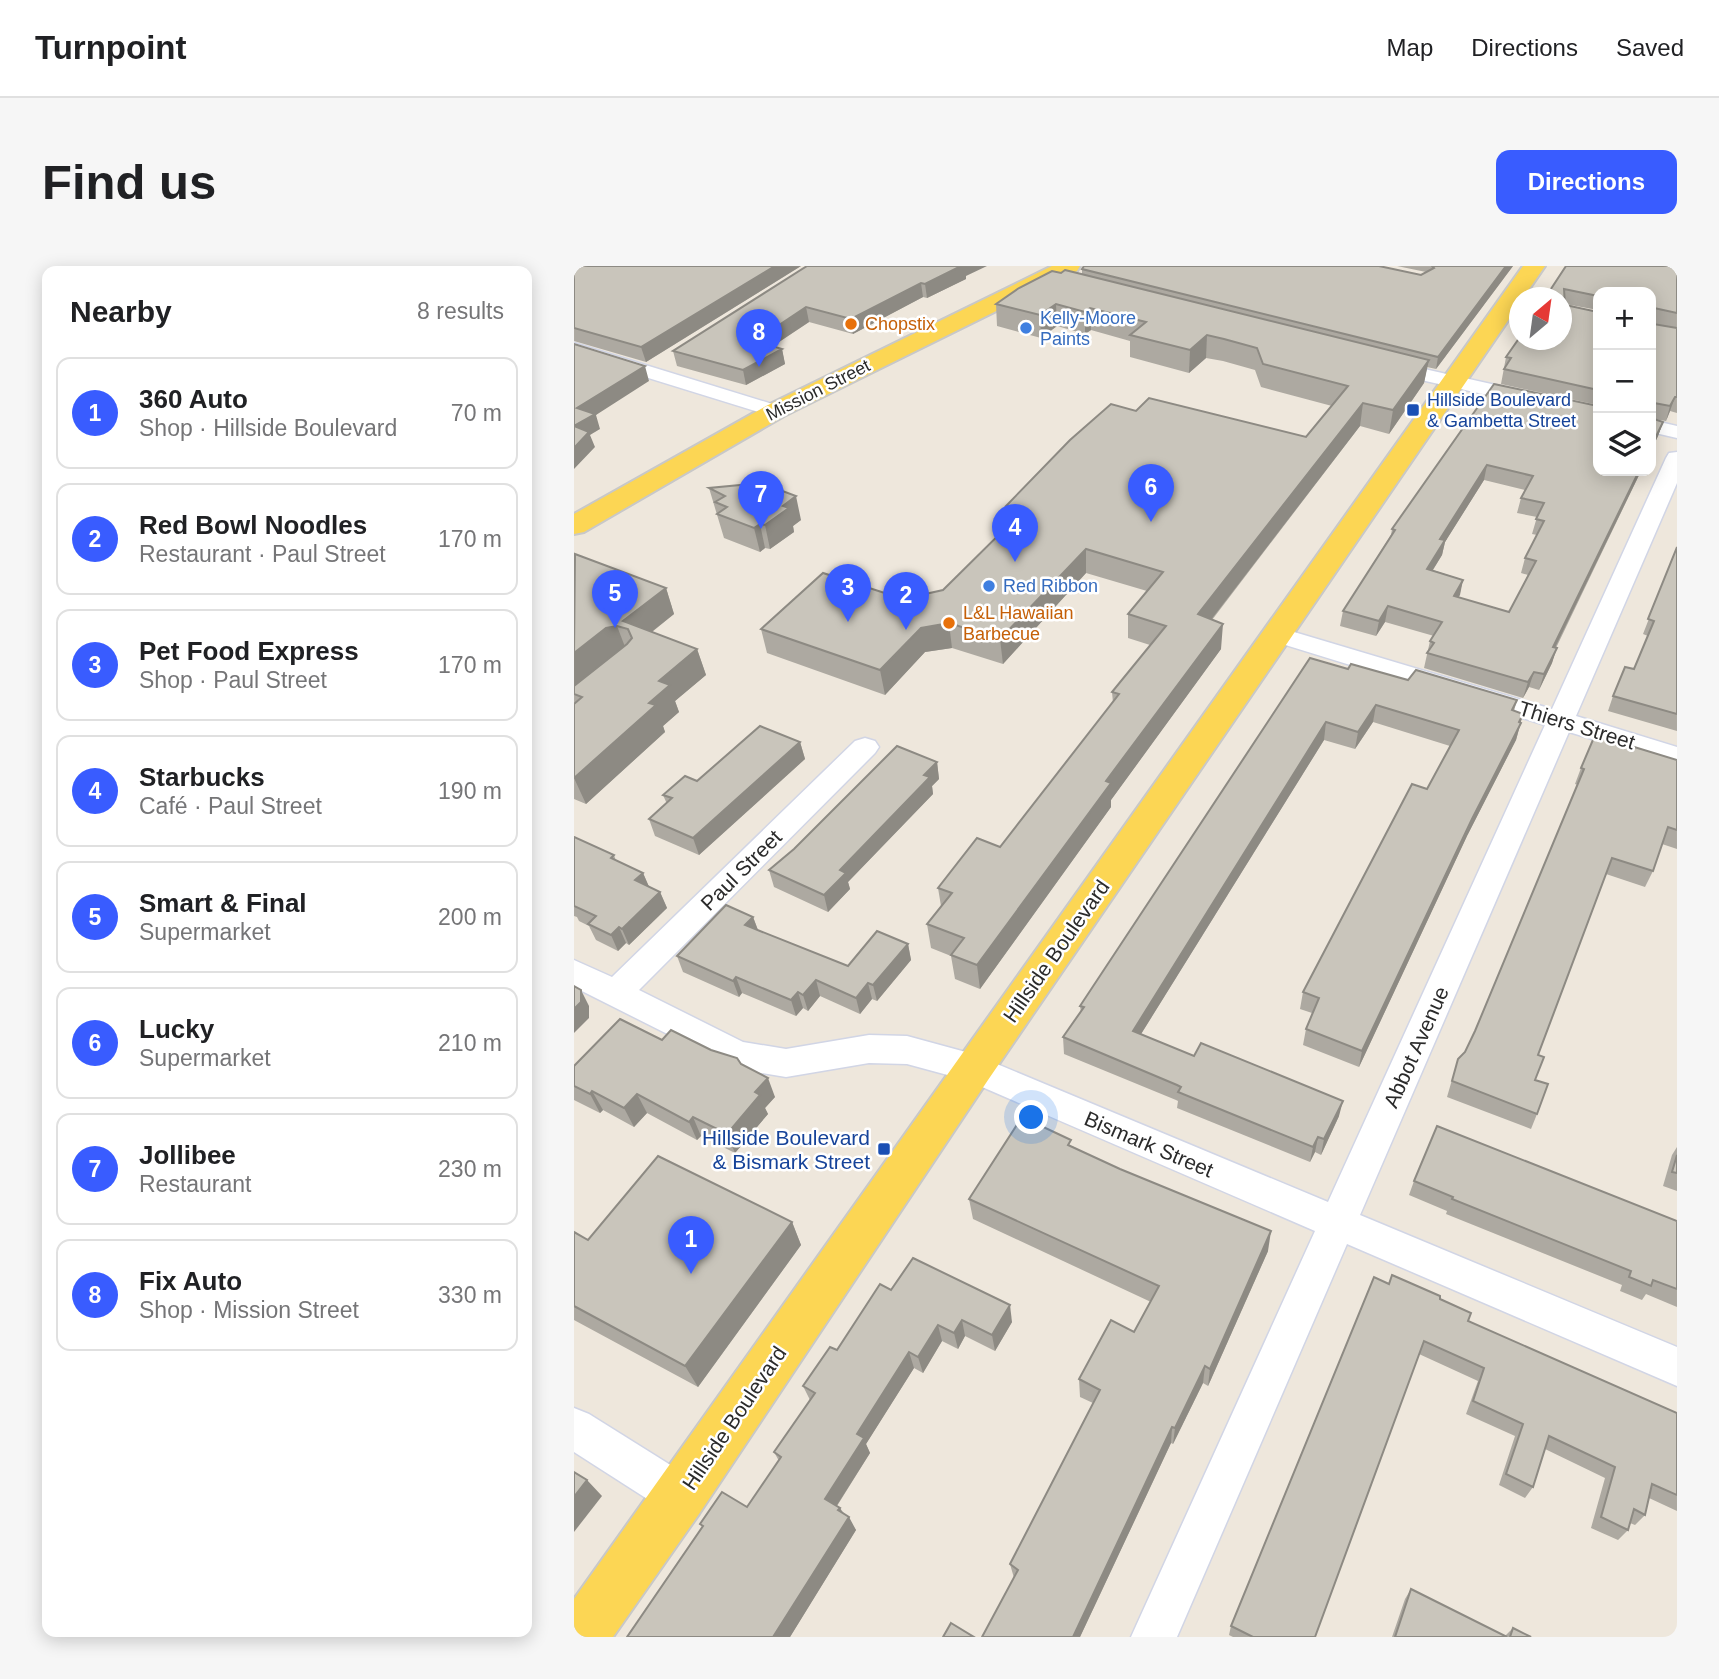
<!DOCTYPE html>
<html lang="en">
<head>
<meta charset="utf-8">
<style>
  :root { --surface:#fff; --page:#f6f6f6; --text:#202124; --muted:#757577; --line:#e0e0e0; --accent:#395cff }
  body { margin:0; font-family:Helvetica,sans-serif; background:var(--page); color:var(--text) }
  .controls { position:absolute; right:21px; top:21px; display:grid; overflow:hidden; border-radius:14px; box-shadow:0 4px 18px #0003 }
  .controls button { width:63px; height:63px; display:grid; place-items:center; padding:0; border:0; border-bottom:2px solid var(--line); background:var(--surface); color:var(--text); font:35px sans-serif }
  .compass { position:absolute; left:935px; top:21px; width:63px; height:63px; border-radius:50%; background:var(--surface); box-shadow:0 4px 18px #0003; rotate:29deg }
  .you { position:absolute; left:458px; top:852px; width:24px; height:24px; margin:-18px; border:5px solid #fff; border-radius:50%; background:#1a73e8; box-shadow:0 0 0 10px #1a73e833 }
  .badge { display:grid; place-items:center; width:46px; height:46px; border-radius:50%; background:var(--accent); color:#fff; font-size:23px; font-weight:700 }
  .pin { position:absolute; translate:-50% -58px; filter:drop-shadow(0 2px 4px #0008) }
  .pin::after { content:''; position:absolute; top:37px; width:24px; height:21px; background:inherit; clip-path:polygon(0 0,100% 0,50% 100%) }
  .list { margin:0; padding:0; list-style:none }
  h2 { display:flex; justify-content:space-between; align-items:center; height:91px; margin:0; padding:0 28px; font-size:30px }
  h2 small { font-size:23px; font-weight:400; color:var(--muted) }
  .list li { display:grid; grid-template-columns:46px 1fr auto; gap:21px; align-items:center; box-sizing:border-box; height:112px; margin:0 14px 14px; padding:0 14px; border:2px solid var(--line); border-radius:14px }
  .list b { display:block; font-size:26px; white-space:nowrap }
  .list p { margin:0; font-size:23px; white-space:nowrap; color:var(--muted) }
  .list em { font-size:23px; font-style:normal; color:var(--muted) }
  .icon { flex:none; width:38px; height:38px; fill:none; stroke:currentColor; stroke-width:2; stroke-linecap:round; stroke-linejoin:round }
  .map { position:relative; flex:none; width:1103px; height:1371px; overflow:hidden; border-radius:14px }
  header { display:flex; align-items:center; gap:42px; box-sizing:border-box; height:98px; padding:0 35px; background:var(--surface); border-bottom:2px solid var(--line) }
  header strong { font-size:33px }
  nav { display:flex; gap:38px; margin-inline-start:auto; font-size:24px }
  .intro { display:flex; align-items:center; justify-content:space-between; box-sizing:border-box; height:168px; padding:0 42px }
  h1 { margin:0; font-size:49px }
  .button { padding:18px 32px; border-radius:14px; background:var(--accent); color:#fff; font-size:24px; font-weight:700 }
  main { display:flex; gap:42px; padding:0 42px }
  aside { flex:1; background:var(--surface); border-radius:14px; box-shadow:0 4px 18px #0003 }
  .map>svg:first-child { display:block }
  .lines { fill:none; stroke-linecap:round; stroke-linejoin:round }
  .minor-casing { stroke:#d1d5e5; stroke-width:3 }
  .major-casing { stroke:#c8c8c8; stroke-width:4 }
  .minor { fill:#fff; fill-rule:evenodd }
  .major { fill:#fcd654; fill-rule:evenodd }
  .wall { fill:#ada9a1; fill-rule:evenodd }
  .shaded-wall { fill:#8d8a83 }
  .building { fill:#c9c5bb; stroke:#8d8a83; stroke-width:2; fill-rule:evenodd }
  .food-dot { fill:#e8710a; stroke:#fff; stroke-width:2.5 }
  .shop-dot { fill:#3f7fe0; stroke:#fff; stroke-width:2.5 }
  .transit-dot { fill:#1a4fb4; stroke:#fff; stroke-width:2.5 }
  .labels { text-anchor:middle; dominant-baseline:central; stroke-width:5; stroke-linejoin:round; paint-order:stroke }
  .far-shop-label { font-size:18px; fill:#366cbe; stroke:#fff; text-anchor:start }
  .far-food-label { font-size:18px; fill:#c56008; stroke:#fff; text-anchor:start }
  .far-street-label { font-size:18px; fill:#2b2b2b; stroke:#fff }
  .far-transit-label { font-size:18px; fill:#164399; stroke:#fff; text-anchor:start }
  .street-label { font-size:21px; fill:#2b2b2b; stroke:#fff }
  .transit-label { font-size:21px; fill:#164399; stroke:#fff; text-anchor:end }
</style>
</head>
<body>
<header>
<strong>Turnpoint</strong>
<nav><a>Map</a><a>Directions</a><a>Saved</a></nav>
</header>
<div class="intro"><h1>Find us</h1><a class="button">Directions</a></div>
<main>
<aside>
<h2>Nearby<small>8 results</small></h2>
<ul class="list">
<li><span class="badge">1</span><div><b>360 Auto</b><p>Shop · Hillside Boulevard</p></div><em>70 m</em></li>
<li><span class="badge">2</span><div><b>Red Bowl Noodles</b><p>Restaurant · Paul Street</p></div><em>170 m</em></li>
<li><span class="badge">3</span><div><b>Pet Food Express</b><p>Shop · Paul Street</p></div><em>170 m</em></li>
<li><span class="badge">4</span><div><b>Starbucks</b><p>Café · Paul Street</p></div><em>190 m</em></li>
<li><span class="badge">5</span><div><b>Smart &amp; Final</b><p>Supermarket</p></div><em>200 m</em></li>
<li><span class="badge">6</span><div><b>Lucky</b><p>Supermarket</p></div><em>210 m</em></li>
<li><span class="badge">7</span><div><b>Jollibee</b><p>Restaurant</p></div><em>230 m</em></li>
<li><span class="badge">8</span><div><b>Fix Auto</b><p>Shop · Mission Street</p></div><em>330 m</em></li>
</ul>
</aside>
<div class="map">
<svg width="1103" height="1371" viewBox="0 0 1103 1371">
  <rect width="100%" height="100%" fill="#eee7dc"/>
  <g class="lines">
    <g class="minor-casing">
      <g id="minor">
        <polygon points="0,77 208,141 211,145 208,149 194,149 0,89"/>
        <polygon points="810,94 1024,142 1024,154 803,104 800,100 803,96"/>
        <polygon points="1077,154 1103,160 1103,172 1077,166"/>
        <polygon points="1103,186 1103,217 1002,450 1103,481 1103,499 995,466 786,949 1103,1081 1103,1120 773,978 603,1371 557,1371 741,965 392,814 333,798 295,797 212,811 163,803 0,721 0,694 38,711 281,475 291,472 301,475 305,481 301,487 65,724 169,776 212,783 295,769 333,770 399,788 754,936 971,459 692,373 688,368 692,363 701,360 710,363 978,443 1092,192 1095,187"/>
        <polygon points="0,1142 15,1148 122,1215 128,1230 122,1245 107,1251 92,1245 0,1186"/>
      </g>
    </g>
    <g class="major-casing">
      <g id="major">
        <polygon points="478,0 506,0 503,5 210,150 10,266 0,268 0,248 192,140"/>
        <polygon points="949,0 971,0 949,32 946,32 946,37 414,814 125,1248 39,1371 0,1371 0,1333"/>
      </g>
    </g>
    <use href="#minor" class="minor"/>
    <use href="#major" class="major"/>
  </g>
  <g class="wall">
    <polygon points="0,0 227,0 72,96 0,75"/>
    <polygon points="233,0 392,10 392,13 353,32 349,31 279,68 235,56 199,80 208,83 211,98 172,119 103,100 99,85"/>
    <polygon points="823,0 939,0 862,103 853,101 850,117 815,168 786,160 638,354 647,383 537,534 537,541 406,723 381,713 377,690 357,682 353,658 367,640 364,622 426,581 539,437 538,426 576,379 554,372 554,348 573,325 512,307 429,398 378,382 351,386 311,429 193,387 187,363 369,324 434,260 432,240 562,145 732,171 758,140 687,121 681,104 649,95 632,92 615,107 556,91 556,75 517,64 511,68 483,60 467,72 423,60 422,38 487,7 508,8 508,3 847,9 852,6"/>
    <polygon points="992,0 1103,0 1103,147 1096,145 1092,155 1080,153 1089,156 1084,170 1077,185 1077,26 1024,26 1024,44 991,38 1024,46 1024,139 927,118 932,91 988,32"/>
    <path d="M920,118L1024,205H1067L982,382L978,397L965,424L955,421L949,432L850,402L856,375L860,370L811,356L802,370L766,360L769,345L817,269L818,263ZM910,214L951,224L947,232L943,247L963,251L958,268L963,269L951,292L947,307L954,309L935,346L884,332L889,314L859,304L868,289L871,276Z"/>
    <polygon points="135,222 227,254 219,260 220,266 196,283 191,282 186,286 150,272"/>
    <polygon points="1103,281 1103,465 1034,445 1039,430 1060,403 1074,370 1069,368"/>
    <polygon points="0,289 92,322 100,348 78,366 123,383 132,409 101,435 105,446 89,460 91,466 12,538 0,533"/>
    <polygon points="774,403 943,434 940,445 947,456 942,474 893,570 785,801 729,779 732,763 738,747 726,743 729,726 853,523 876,480 799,456 781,483 750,474 567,768 765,850 747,889 741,886 736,896 603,842 604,835 602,834 490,788 489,771 507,746 506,740"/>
    <polygon points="226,476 231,493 125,589 81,570 75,553 93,538 89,529 123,515"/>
    <polygon points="1103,494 1103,583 1088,578 1079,605 1071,621 1032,608 964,789 961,814 963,848 957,863 873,831 884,793 891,786 901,765 1004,519 1001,518 1007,502"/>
    <polygon points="363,496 365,513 358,520 359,528 274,616 276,623 254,646 200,621 195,604"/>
    <polygon points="0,571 40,589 42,595 69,607 75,621 86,626 93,642 55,679 52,677 44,685 22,674 15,660 5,655 3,651 0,650"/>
    <polygon points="179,651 184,664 274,700 334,678 337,694 303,735 298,733 286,748 246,730 234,745 229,742 222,750 168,727 165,731 109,706 103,690"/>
    <polygon points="88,774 167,798 201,831 191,842 194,848 161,887 127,870 123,874 73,847 60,861 29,844 26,847 0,834 0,800"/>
    <polygon points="498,880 694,985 634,1120 629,1117 599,1178 597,1177 506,1371 408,1371 440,1312 436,1298 519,1137 506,1131 505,1113 560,1066 577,1036 399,953 395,933"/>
    <polygon points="1103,881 1103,925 1089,920 1098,889"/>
    <polygon points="840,915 1103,955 1103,1041 1072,1028 1068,1034 1046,1025 1048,1019 872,948 873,945 835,929"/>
    <polygon points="218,956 227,979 124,1121 0,1054 0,966 14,974"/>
    <polygon points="815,1018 866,1033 894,1055 1103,1147 1103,1245 1075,1232 1071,1249 1061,1259 1056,1257 1054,1264 1044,1274 1017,1262 1031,1212 971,1183 959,1221 951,1232 925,1219 941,1170 892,1148 904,1115 845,1088 741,1371 659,1371 655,1369 657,1360"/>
    <polygon points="317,1024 438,1056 421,1085 391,1070 384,1083 368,1075 349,1107 340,1102 292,1178 296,1187 263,1240 266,1242 282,1264 216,1371 53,1371 129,1262 126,1258 173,1241 205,1195 200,1186 236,1134 229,1120"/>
    <polygon points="837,1323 931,1370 939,1362 957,1371 818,1371 831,1333"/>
  </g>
  <g class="shaded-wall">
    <polygon points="201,0 227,0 72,96 67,81"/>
    <polygon points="387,0 413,0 392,10 392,13 353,32 351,18"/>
    <polygon points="932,0 939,0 862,103 864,91"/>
    <polygon points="347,17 349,31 279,68 277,53"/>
    <polygon points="482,38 483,60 467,72 466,49"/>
    <polygon points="232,41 235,56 184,90 181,75"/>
    <polygon points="516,42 517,64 511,68 511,46"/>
    <polygon points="633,69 632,92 615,107 616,84"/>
    <polygon points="208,83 211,98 172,119 169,104"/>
    <polygon points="855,94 850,117 815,168 819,144"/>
    <polygon points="71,100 75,115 22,149 26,163 16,169 21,181 0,203 0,162 3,142"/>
    <polygon points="1101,131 1096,145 1092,155 1096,140"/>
    <polygon points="789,137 786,160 623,372 624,348"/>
    <polygon points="1089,156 1084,170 1077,185 1077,181"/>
    <polygon points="913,199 910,214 871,276 868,289 850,318 853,303 866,273"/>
    <polygon points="1065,205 1067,205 974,396 979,381"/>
    <polygon points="222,230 227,254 219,260 220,266 196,283 191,259 209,240"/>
    <polygon points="186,258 191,282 186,286 180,262"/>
    <polygon points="512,283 512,307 429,398 426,373"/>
    <polygon points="889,314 886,329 876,345 880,330"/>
    <polygon points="92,322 100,348 61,379 49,355"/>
    <polygon points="814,340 811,356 802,370 805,355"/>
    <polygon points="375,357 378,382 351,386 311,429 306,404 347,362"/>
    <polygon points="649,358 647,383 537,534 537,541 406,723 403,699 532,515"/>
    <polygon points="43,360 53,386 0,422 0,387 32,362"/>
    <polygon points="983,382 978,397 965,424 970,408"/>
    <polygon points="123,383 132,409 101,435 105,446 89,460 91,466 12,538 0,512 75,437 85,415"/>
    <polygon points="960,406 955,421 949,432 954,416"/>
    <polygon points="802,439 799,456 781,483 784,466"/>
    <polygon points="949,448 942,474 893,570 785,801 788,785"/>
    <polygon points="752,456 750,474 559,781 559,765"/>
    <polygon points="226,476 231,493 125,589 119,572"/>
    <polygon points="363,496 365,513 358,520 359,528 274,616 276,623 254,646 250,629 266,604 350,509"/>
    <polygon points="69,607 76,623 61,614"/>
    <polygon points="86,626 93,642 55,679 48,663"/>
    <polygon points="179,651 185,667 171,659"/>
    <polygon points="45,661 52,677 44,685 37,669"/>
    <polygon points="334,678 337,694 303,735 299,719"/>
    <polygon points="162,711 168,727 165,731 159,715"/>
    <polygon points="242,714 246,730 234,745 229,729"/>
    <polygon points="294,717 298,733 286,748 282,732"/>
    <polygon points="7,724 15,740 15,752 0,767 0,743"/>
    <polygon points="224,726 229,742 222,750 217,734"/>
    <polygon points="194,812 201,831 191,842 194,848 161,887 153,868 181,826"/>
    <polygon points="18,825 29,844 26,847 16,828"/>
    <polygon points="63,828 73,847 60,861 50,842"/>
    <polygon points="769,835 765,850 747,889 750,873"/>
    <polygon points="119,851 127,870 123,874 115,856"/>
    <polygon points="744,871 741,886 736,896 739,881"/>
    <polygon points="218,956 227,979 124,1121 111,1100"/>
    <polygon points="697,965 694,985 634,1120 636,1103"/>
    <polygon points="436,1039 438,1056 421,1085 418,1069"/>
    <polygon points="388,1054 391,1070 384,1083 380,1067"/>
    <polygon points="364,1059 368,1075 349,1107 344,1091"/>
    <polygon points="335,1086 340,1102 292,1178 296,1187 258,1247 251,1233 283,1168"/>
    <polygon points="631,1100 629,1117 599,1178 601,1162"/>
    <polygon points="598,1161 597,1177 506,1371 499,1371"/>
    <polygon points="13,1214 28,1230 0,1266 0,1231"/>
    <polygon points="266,1242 272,1254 275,1251 282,1264 216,1371 199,1371"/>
  </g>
  <g class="building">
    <polygon points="0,0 201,0 67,81 0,62"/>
    <polygon points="233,0 387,0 351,18 347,17 277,53 232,41 181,75 208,83 169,104 99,85"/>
    <polygon points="510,0 805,0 847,9 860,2 858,0 932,0 864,91 508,3"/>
    <polygon points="992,0 1103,0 1103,47 1080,42 1079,58 1103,62 1103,131 1101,131 1096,140 1080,137 1080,153 1089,156 1077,181 1077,26 1024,26 1024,30 990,23 991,39 1024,46 1024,124 930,103 937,92 932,91 946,71 946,74 988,74 988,32 971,32"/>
    <polygon points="491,4 855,94 819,144 789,137 624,348 649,358 532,515 537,517 403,699 377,689 390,672 353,658 378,627 364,622 403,572 426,581 545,428 538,426 592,360 554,348 589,306 512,283 426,373 375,357 347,362 306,404 187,363 249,307 329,333 369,324 449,245 432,240 496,174 537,138 562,145 575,132 732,171 774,120 689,98 683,82 650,73 633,69 616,84 556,69 572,56 516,42 511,46 482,38 466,49 422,38 445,22 478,5 487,7"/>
    <polygon points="0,78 71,100 3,142 21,148 0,160"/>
    <path d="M920,118L1024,140V205H1065L979,381L983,382L970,408L960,406L954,416L853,387L860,377L856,375L868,356L814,340L805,355L769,345L821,264L818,263ZM913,199L959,210L947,232L970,237L962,253L970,255L951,292L962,295L935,346L880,330L889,314L853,303L871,274L866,273Z"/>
    <polygon points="0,160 15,166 0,182"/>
    <polygon points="187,217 222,230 209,240 215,242 191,259 186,258 180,262 143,248 153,241 141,236 151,230 135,222"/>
    <polygon points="1103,281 1103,448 1039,430 1051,401 1060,403 1080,355 1074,353"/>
    <polygon points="1,288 92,322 49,355 123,383 85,415 96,419 75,437 82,439 0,512 0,438 8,431 0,428 0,420 53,378 58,372 54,363 43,360 32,362 0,387"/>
    <polygon points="736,392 774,403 777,398 834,414 842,404 943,434 938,444 949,448 945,456 947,457 898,553 788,785 732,763 745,732 729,726 838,518 853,523 885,464 802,439 784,466 752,456 559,765 620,790 627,777 769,835 750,873 744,871 739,881 604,826 607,821 603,819 489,771 510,741 506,740"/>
    <polygon points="186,460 226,476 119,572 75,553 98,532 89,529 111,510 123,515"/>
    <polygon points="1021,469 1103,494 1103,564 1094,561 1079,605 1038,592 964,789 970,791 961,814 974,818 963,848 878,815 884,793 891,786 901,765 1010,503 1007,502"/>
    <polygon points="323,480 363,496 350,509 356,511 266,604 272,607 250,629 195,604 220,583"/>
    <polygon points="0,571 40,589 37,592 69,607 61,614 86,626 48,663 45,661 37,669 14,658 22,650 0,640"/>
    <polygon points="152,639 179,651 171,659 274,700 303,665 334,678 299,719 294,717 282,732 242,714 229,729 224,726 217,734 162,711 159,715 103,690"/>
    <polygon points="0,720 7,724 7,736 0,743"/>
    <polygon points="46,753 88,774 97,764 137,784 163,792 167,798 194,812 181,826 186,829 153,868 119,851 115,856 63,828 50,842 18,825 16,828 0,820 0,800"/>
    <polygon points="448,851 497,874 494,879 546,903 697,965 636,1103 631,1100 601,1162 598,1161 499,1371 408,1371 444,1304 436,1298 526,1124 505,1113 537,1054 560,1066 585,1020 395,933"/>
    <polygon points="863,860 1103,955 1103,1023 1079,1014 1077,1020 1055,1011 1057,1005 878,933 879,931 840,915"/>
    <polygon points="1103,889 1103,907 1098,906"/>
    <polygon points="84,890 218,956 111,1100 0,1040 0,966 14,974"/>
    <polygon points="339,992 436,1039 418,1069 388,1054 380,1067 364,1059 344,1091 335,1086 283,1168 290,1172 251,1233 266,1242 264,1244 275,1251 199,1371 53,1371 129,1260 126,1258 148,1226 173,1241 207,1191 200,1186 241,1127 229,1120 256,1081 263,1084 306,1018 317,1024"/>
    <polygon points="818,1009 866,1030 866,1033 897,1047 894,1055 1103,1147 1103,1229 1078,1218 1071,1249 1060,1243 1054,1264 1027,1251 1041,1201 975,1170 959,1221 932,1208 949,1158 899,1135 910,1102 850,1075 741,1371 679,1371 657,1360 800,1011 815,1018"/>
    <polygon points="0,1206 13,1214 0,1231"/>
    <polygon points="837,1323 933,1371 821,1371"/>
    <polygon points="377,1357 400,1371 369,1371"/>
    <polygon points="939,1362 957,1371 936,1371"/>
  </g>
  <g class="food-dot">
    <circle cx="277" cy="58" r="7"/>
    <circle cx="375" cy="357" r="7"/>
  </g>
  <g class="shop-dot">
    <circle cx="452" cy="62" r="7"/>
    <circle cx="415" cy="320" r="7"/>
  </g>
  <g class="transit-dot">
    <rect x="832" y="137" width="14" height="14" rx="3.5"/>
    <rect x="303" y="876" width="14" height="14" rx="3.5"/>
  </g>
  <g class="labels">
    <g class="far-shop-label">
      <text x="466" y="52">Kelly-Moore<tspan x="466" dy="21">Paints</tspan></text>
      <text x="429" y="320">Red Ribbon</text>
    </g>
    <g class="far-food-label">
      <text x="291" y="58">Chopstix</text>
      <text x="389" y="347">L&amp;L Hawaiian<tspan x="389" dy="21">Barbecue</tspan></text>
    </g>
    <g class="far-street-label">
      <text transform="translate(244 124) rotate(-27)">Mission Street</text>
    </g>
    <g class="far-transit-label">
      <text x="853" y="134">Hillside Boulevard<tspan x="853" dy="21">&amp; Gambetta Street</tspan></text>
    </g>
    <g class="street-label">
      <text transform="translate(1003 459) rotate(17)">Thiers Street</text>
      <text transform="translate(167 604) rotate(-45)">Paul Street</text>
      <text transform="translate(482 685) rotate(-55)">Hillside Boulevard</text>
      <text transform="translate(842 781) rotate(-66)">Abbot Avenue</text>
      <text transform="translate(575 878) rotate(23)">Bismark Street</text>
      <text transform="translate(160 1152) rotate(-56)">Hillside Boulevard</text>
    </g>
    <g class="transit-label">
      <text x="296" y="871">Hillside Boulevard<tspan x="296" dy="24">&amp; Bismark Street</tspan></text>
    </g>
  </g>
</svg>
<div class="controls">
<button>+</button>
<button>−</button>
<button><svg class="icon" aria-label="layers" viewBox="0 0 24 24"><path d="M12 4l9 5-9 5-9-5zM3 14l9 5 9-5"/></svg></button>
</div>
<svg class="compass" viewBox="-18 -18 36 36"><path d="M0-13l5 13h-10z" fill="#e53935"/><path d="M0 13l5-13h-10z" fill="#757577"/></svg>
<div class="you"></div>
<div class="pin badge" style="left:117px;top:1008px">1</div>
<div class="pin badge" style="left:332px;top:364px">2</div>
<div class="pin badge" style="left:274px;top:356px">3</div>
<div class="pin badge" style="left:441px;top:296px">4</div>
<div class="pin badge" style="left:41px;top:362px">5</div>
<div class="pin badge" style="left:577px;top:256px">6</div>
<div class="pin badge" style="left:187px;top:263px">7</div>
<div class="pin badge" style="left:185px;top:101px">8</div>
</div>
</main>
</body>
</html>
